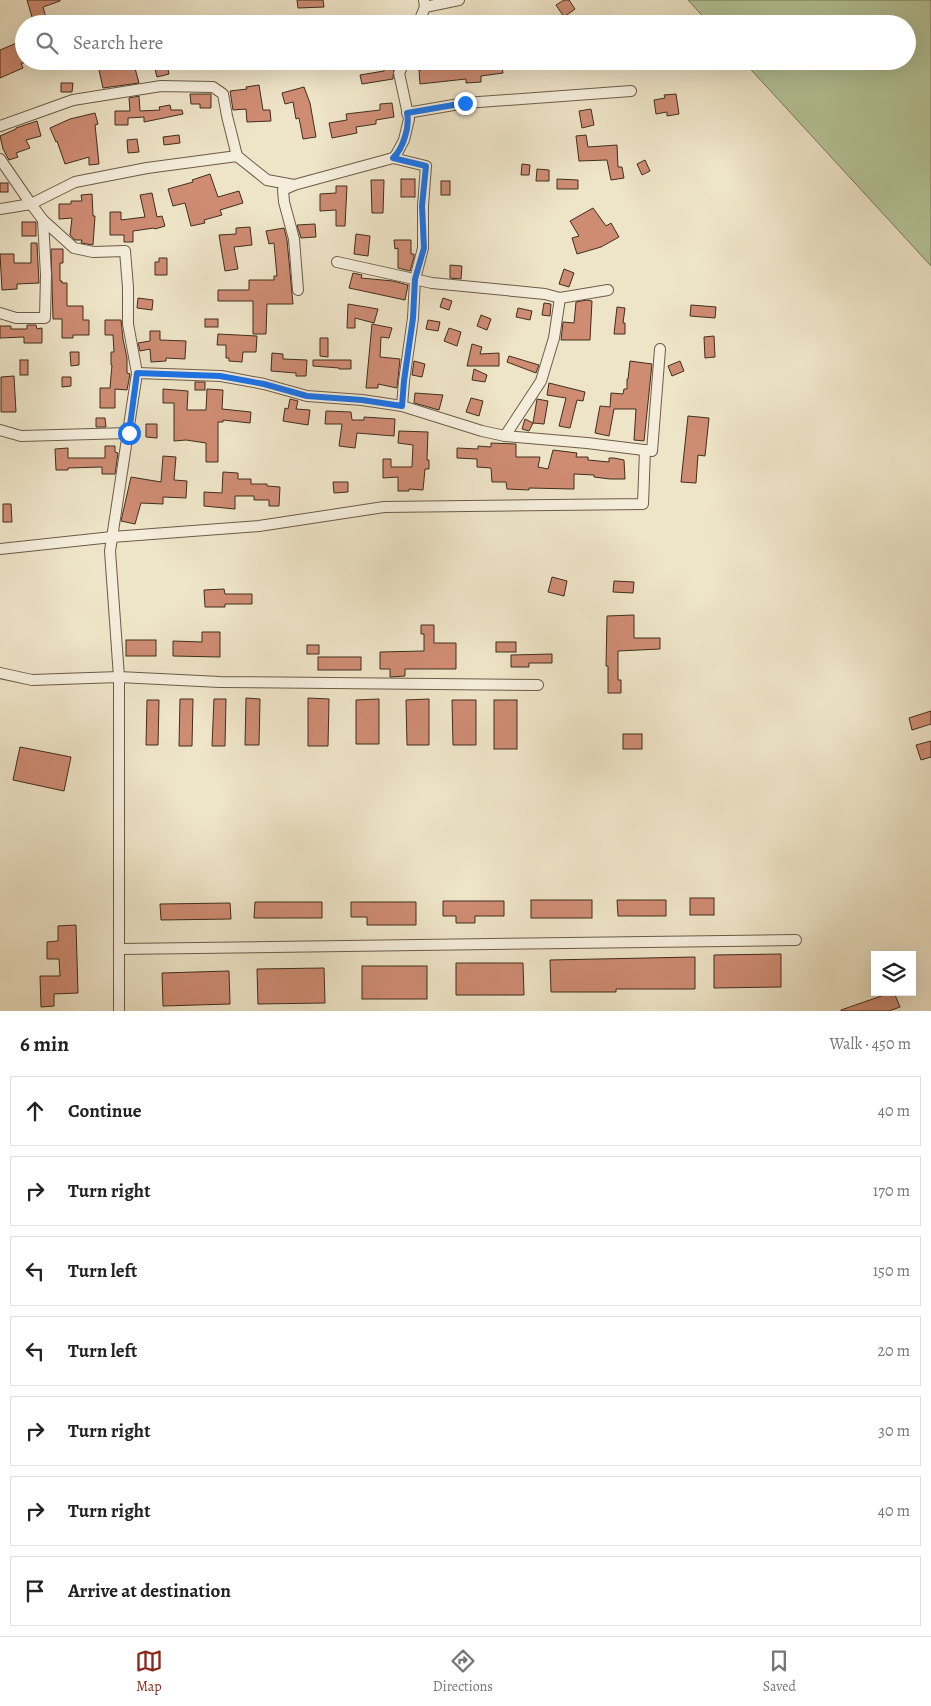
<!DOCTYPE html>
<html lang="en">
<head>
<meta charset="utf-8">
<style>
  :root { --surface:#fff; --page:#f6f6f6; --text:#222; --muted:#767676; --line:#e0e0e0; --accent:#8f2418 }
  body { margin:0; font-family:Alegreya,serif; background:var(--page); color:var(--text) }
  .controls { position:absolute; right:15px; bottom:15px; display:grid; overflow:hidden; border-radius:0px; box-shadow:0 5px 20px #0002 }
  .controls button { width:45px; height:45px; display:grid; place-items:center; padding:0; border:0; border-bottom:1px solid var(--line); background:var(--surface); color:var(--text); font:25px sans-serif }
  .stop { position:absolute; width:15px; height:15px; margin:-11px; border:4px solid #1a73e8; border-radius:50%; background:#fff }
  .stop.end { background:#1a73e8; border-color:#fff; box-shadow:0 1px 5px #0008 }
  .list { margin:0; padding:0; list-style:none }
  h2 { display:flex; justify-content:space-between; align-items:center; height:65px; margin:0; padding:0 20px; font-size:21px }
  h2 small { font-size:16px; font-weight:400; color:var(--muted) }
  .list li { display:grid; grid-template-columns:32px 1fr auto; gap:15px; align-items:center; box-sizing:border-box; height:70px; margin:0 10px 10px; padding:0 10px; border:1px solid var(--line); border-radius:0px }
  .list b { display:block; font-size:19px; white-space:nowrap }
  .list em { font-size:16px; font-style:normal; color:var(--muted) }
  .icon { flex:none; width:28px; height:28px; fill:none; stroke:currentColor; stroke-width:2; stroke-linecap:round; stroke-linejoin:round }
  .map { position:relative; flex:none; width:931px; height:1011px; overflow:hidden }
  .search { position:absolute; background:var(--surface); box-shadow:0 5px 20px #0002; left:15px; right:15px; top:15px; height:55px; display:flex; align-items:center; gap:12px; box-sizing:border-box; padding:0 18px; border-radius:28px; color:var(--muted); font-size:19px }
  .sheet { height:625px; background:var(--surface) }
  nav { display:flex; justify-content:space-around; align-items:center; box-sizing:border-box; height:70px; border-top:1px solid var(--line); background:var(--surface); font-size:14px; color:var(--muted) }
  nav a { display:grid; justify-items:center; gap:2px }
  nav .on { color:var(--accent) }
  .map>svg:first-child { display:block }
  .green { fill:#b5c599; stroke:#7a7a5b }
  .building { fill:#ce8c73; stroke:#402e1d }
  .lines { fill:none; stroke-linecap:round; stroke-linejoin:round }
  .street-casing { stroke:#6c5c48; stroke-width:12 }
  .street { stroke:#f4eddb; stroke-width:10 }
  .route { stroke:#1a73e8; stroke-width:6 }
</style>
</head>
<body>
<div class="map">
<svg width="931" height="1011" viewBox="0 0 931 1011">
  <rect width="100%" height="100%" fill="#eee4c7"/>
  <filter id="stains"><feTurbulence type="fractalNoise" baseFrequency=".004" numOctaves="4"/><feColorMatrix values="0 0 0 0 .2 0 0 0 0 .09 0 0 0 0 .02 0 0 0 .5 -.17"/></filter>
  <radialGradient id="worn" r=".72"><stop offset=".6" stop-color="#630" stop-opacity="0"/><stop offset="1" stop-color="#630" stop-opacity=".3"/></radialGradient>
  <polygon class="green" points="688,0 931,0 931,266 743,61 907,61 907,24 710,24"/>
  <g class="building">
    <polygon points="27,0 60,0 60,1 43,7 47,21 34,24"/>
    <polygon points="297,0 323,0 324,7 298,8"/>
    <polygon points="564,0 569,0 575,9 564,17 556,5"/>
    <polygon points="24,40 24,63 21,63 23,68 0,78 0,50"/>
    <polygon points="97,61 133,61 139,83 103,88"/>
    <polygon points="153,61 166,61 169,74 157,77"/>
    <polygon points="463,61 501,61 503,73 481,76 481,82 466,83 466,79 420,84 419,70 436,68 435,64"/>
    <polygon points="394,66 393,79 362,84 360,75 384,71 384,67"/>
    <polygon points="61,83 73,83 72,92 61,92"/>
    <polygon points="259,85 263,110 270,110 271,121 247,122 246,109 233,110 230,91 247,89 246,87"/>
    <polygon points="304,87 310,103 316,137 303,139 299,118 296,119 293,102 285,104 282,93"/>
    <polygon points="190,94 211,94 211,108 200,108 200,104 191,104"/>
    <polygon points="676,94 679,114 667,116 667,112 656,114 654,100 665,98 664,95"/>
    <polygon points="139,96 140,111 160,110 159,107 170,105 171,110 182,110 183,114 144,122 144,117 128,118 128,125 115,125 115,111 130,111 129,98"/>
    <polygon points="392,103 394,117 376,120 376,124 356,127 357,133 332,138 329,123 347,120 346,114 380,110 380,104"/>
    <polygon points="591,109 594,125 582,128 579,111"/>
    <polygon points="95,113 98,124 95,125 99,164 89,165 89,157 65,164 57,141 56,142 50,128 70,119"/>
    <polygon points="37,121 41,136 26,140 30,148 16,153 18,157 9,160 3,149 0,136 16,129 16,128"/>
    <polygon points="179,135 180,143 164,145 163,137"/>
    <polygon points="586,135 588,147 617,145 618,167 622,167 624,178 611,180 607,160 579,161 576,136"/>
    <polygon points="137,139 139,152 128,153 127,140"/>
    <polygon points="645,160 650,171 642,175 637,164"/>
    <polygon points="522,164 530,165 529,175 521,175"/>
    <polygon points="537,169 549,170 549,181 536,181"/>
    <polygon points="210,174 218,197 239,191 243,203 220,210 222,215 204,220 205,223 191,226 185,203 173,206 168,189 193,182 192,180"/>
    <rect x="401" y="179" width="14" height="18"/>
    <polygon points="557,179 578,180 578,189 557,189"/>
    <polygon points="371,180 384,180 383,213 372,213"/>
    <rect x="441" y="181" width="9" height="14"/>
    <rect x="0" y="183" width="8" height="9"/>
    <polygon points="336,186 347,186 345,226 336,226 336,210 320,211 320,194 336,193"/>
    <polygon points="152,193 157,217 162,216 165,226 155,229 154,228 133,231 133,242 124,242 124,235 110,235 110,212 121,212 121,220 145,217 140,195"/>
    <polygon points="92,194 93,216 95,216 93,245 81,243 82,240 75,240 70,235 72,218 59,219 59,204 71,204 71,201 82,201 81,195"/>
    <polygon points="593,208 606,226 611,223 619,237 601,247 577,254 572,238 579,236 570,221"/>
    <rect x="22" y="222" width="14" height="14"/>
    <polygon points="315,224 316,237 301,238 297,225"/>
    <polygon points="250,227 252,245 234,247 238,269 225,271 219,235 236,234 236,228"/>
    <polygon points="284,228 287,240 293,304 267,304 266,334 253,334 253,301 218,301 218,290 249,290 249,280 274,280 274,276 277,276 274,243 269,244 266,231"/>
    <polygon points="356,234 370,236 368,256 354,254"/>
    <polygon points="394,240 411,240 411,254 414,254 414,257 410,271 398,268 398,248 395,249"/>
    <polygon points="31,243 37,243 39,283 17,284 17,289 2,290 0,254 14,254 14,263 31,263"/>
    <polygon points="51,249 63,249 63,263 60,263 60,281 62,281 62,283 67,283 67,306 83,306 83,320 89,320 89,335 73,335 73,338 62,338 62,319 53,319"/>
    <polygon points="159,258 167,258 167,275 155,275 155,262 159,262"/>
    <polygon points="450,265 462,266 461,279 450,278"/>
    <polygon points="564,269 574,273 569,287 559,284"/>
    <polygon points="353,273 362,275 361,278 393,281 408,285 405,300 349,288"/>
    <polygon points="138,298 153,300 152,310 137,308"/>
    <polygon points="443,298 452,301 449,310 440,307"/>
    <polygon points="587,300 592,301 590,340 561,340 563,322 574,323 576,302"/>
    <polygon points="544,303 551,304 550,316 542,315"/>
    <polygon points="348,304 378,309 374,323 355,318 355,328 347,328"/>
    <polygon points="691,305 716,307 715,318 690,316"/>
    <polygon points="617,307 625,308 623,323 625,323 625,334 614,334"/>
    <polygon points="518,308 532,311 530,320 516,317"/>
    <polygon points="481,315 491,319 487,330 477,326"/>
    <rect x="205" y="319" width="13" height="8"/>
    <polygon points="105,320 121,320 123,339 127,358 127,373 130,374 127,390 115,389 115,408 100,408 100,388 110,388 112,365 111,365 111,352 114,352 113,335 105,335"/>
    <polygon points="428,320 440,322 438,331 426,329"/>
    <polygon points="372,324 392,328 389,338 381,337 380,357 400,359 397,388 378,384 378,388 366,388"/>
    <polygon points="27,325 36,325 37,329 42,328 42,343 24,343 24,337 0,338 0,326 11,326 11,329 27,329"/>
    <polygon points="449,328 461,332 457,346 444,341"/>
    <polygon points="150,331 160,331 160,340 186,341 185,359 166,358 166,361 151,362 150,349 140,351 138,343 150,341"/>
    <polygon points="218,334 257,336 256,352 243,352 242,362 229,361 229,358 226,358 226,345 217,345"/>
    <polygon points="714,336 715,357 705,358 704,337"/>
    <polygon points="320,338 328,338 328,357 320,356"/>
    <polygon points="472,344 482,347 480,354 499,353 499,366 467,366"/>
    <polygon points="70,352 79,352 79,365 71,366"/>
    <polygon points="272,353 283,354 283,359 307,360 306,376 296,376 296,373 271,371"/>
    <polygon points="509,356 539,365 536,373 507,362"/>
    <rect x="20" y="360" width="8" height="15"/>
    <polygon points="313,360 351,360 351,369 339,369 339,368 313,366"/>
    <polygon points="414,361 425,364 422,377 412,375"/>
    <polygon points="630,361 652,364 644,441 634,440 636,409 614,409 609,436 595,433 600,406 610,407 611,393 623,394 624,389 627,389 627,379 628,379"/>
    <polygon points="680,361 684,371 672,376 668,366"/>
    <polygon points="474,369 487,375 485,382 472,380"/>
    <polygon points="14,376 16,412 1,412 1,377"/>
    <polygon points="62,377 71,377 71,386 62,387"/>
    <rect x="195" y="382" width="10" height="8"/>
    <polygon points="549,383 585,392 583,401 577,400 570,428 559,426 566,398 547,395"/>
    <polygon points="163,389 188,391 187,410 206,410 207,389 223,390 222,409 251,412 250,423 223,420 223,422 218,422 218,462 206,462 206,443 186,440 174,441 174,403 163,403"/>
    <polygon points="415,393 443,395 439,410 414,403"/>
    <polygon points="471,398 483,401 479,416 466,412"/>
    <polygon points="290,399 298,401 296,409 310,410 308,425 283,421 285,408 288,409"/>
    <polygon points="537,399 548,401 544,424 533,423"/>
    <polygon points="326,411 351,412 352,420 364,420 364,417 395,419 394,436 357,433 355,448 339,446 342,424 325,424"/>
    <polygon points="688,416 709,418 705,456 698,455 696,483 681,482"/>
    <polygon points="96,418 105,418 106,427 96,427"/>
    <polygon points="525,419 533,423 529,431 522,429"/>
    <polygon points="146,424 157,424 157,438 146,437"/>
    <polygon points="399,431 428,432 427,460 429,460 429,469 425,469 423,490 409,489 409,491 398,491 398,477 383,478 383,459 391,459 391,467 412,467 413,445 398,443"/>
    <polygon points="491,443 516,444 516,457 540,457 538,467 548,469 553,450 577,453 576,457 588,457 588,460 609,462 609,458 614,458 624,460 625,479 610,479 594,477 594,475 574,474 574,489 529,488 529,490 507,489 506,482 492,482 491,468 477,467 477,459 457,458 457,448 478,449 478,446 491,447"/>
    <polygon points="105,446 115,446 115,452 118,453 115,474 102,474 102,467 68,468 68,470 56,470 55,449 68,448 68,458 105,458"/>
    <polygon points="163,456 176,457 174,480 187,481 186,498 163,497 163,504 141,503 135,524 121,521 131,477 161,482"/>
    <polygon points="223,472 238,473 238,479 251,479 251,484 267,484 267,486 280,487 279,506 269,506 269,500 254,500 254,496 235,496 235,509 204,506 204,492 222,493"/>
    <polygon points="333,482 348,482 348,492 334,493"/>
    <polygon points="3,504 11,504 12,522 3,522"/>
    <polygon points="552,577 567,581 564,596 548,592"/>
    <polygon points="614,581 634,582 633,593 613,592"/>
    <polygon points="224,589 225,594 252,594 252,604 225,604 225,607 205,607 204,590"/>
    <polygon points="634,615 634,638 660,638 660,649 618,651 618,680 621,680 621,693 608,693 608,666 606,666 607,616"/>
    <polygon points="421,625 434,625 434,643 456,643 456,669 405,669 405,676 390,677 390,669 380,669 380,652 424,651 424,634 421,634"/>
    <polygon points="202,632 220,632 220,657 173,656 173,641 202,642"/>
    <rect x="126" y="640" width="30" height="16"/>
    <rect x="496" y="642" width="20" height="10"/>
    <rect x="307" y="645" width="12" height="9"/>
    <polygon points="552,654 552,663 529,663 529,667 511,667 511,655"/>
    <rect x="318" y="657" width="43" height="13"/>
    <polygon points="246,698 260,699 259,745 245,745"/>
    <polygon points="308,698 329,699 328,746 308,746"/>
    <polygon points="180,699 193,699 192,746 179,746"/>
    <polygon points="214,699 226,699 225,746 212,746"/>
    <polygon points="379,699 379,744 356,744 356,700"/>
    <polygon points="429,699 429,745 407,745 406,700"/>
    <polygon points="147,700 159,700 158,745 146,745"/>
    <polygon points="452,700 476,700 476,745 453,745"/>
    <rect x="494" y="700" width="23" height="49"/>
    <polygon points="931,711 931,724 912,730 909,718"/>
    <rect x="623" y="734" width="19" height="15"/>
    <polygon points="931,741 931,757 921,760 916,745"/>
    <polygon points="20,747 71,757 64,791 13,780"/>
    <rect x="690" y="898" width="24" height="17"/>
    <rect x="531" y="900" width="61" height="18"/>
    <polygon points="617,900 666,900 666,916 618,916"/>
    <polygon points="443,901 504,901 504,916 475,916 475,923 456,923 456,916 443,916"/>
    <polygon points="255,902 322,902 322,918 254,918"/>
    <polygon points="351,902 416,902 416,925 367,925 367,917 351,917"/>
    <polygon points="230,903 231,919 161,920 160,904"/>
    <polygon points="76,925 78,993 54,994 54,1006 41,1007 40,976 60,976 59,959 47,959 47,942 58,941 58,926"/>
    <polygon points="781,954 781,987 714,988 714,955"/>
    <polygon points="695,957 695,989 616,989 616,992 551,992 550,960"/>
    <polygon points="456,963 523,963 524,995 456,995"/>
    <rect x="362" y="966" width="65" height="33"/>
    <polygon points="324,968 325,1003 258,1004 257,969"/>
    <polygon points="229,971 230,1004 163,1006 162,973"/>
    <polygon points="890,993 891,996 895,995 900,1007 889,1011 841,1011 841,1010"/>
  </g>
  <g class="lines">
    <g class="street-casing">
      <g id="street">
        <polyline points="424,0 425,7 459,0"/>
        <polyline points="418,24 425,7"/>
        <polyline points="407,113 465,103 631,91"/>
        <polyline points="0,126 73,100 161,86 213,87 223,94 227,116 237,156"/>
        <polyline points="393,158 396,155 404,140 409,119 399,73 405,61"/>
        <polyline points="0,159 31,204 75,182 147,168 237,156 267,180 294,185 393,158 426,166 423,206 423,248 415,279 413,318 404,381 402,406"/>
        <polyline points="294,185 283,190 284,202 294,239 298,290"/>
        <polyline points="0,209 31,204 43,220 46,275 45,318 16,318 0,313"/>
        <polyline points="43,220 74,248 93,252 125,251 128,287 128,324 137,373"/>
        <polyline points="337,262 432,283 545,294 560,298 608,290"/>
        <polyline points="0,430 21,436 129,433"/>
        <polyline points="505,436 541,381 554,338 560,298"/>
        <polyline points="0,549 112,537 259,526 384,507 643,504 645,450"/>
        <polyline points="0,673 32,680 119,677 220,682 538,685"/>
        <polyline points="119,949 796,940"/>
        <polyline points="119,1011 119,677 110,551 137,373 221,376 264,384 307,396 362,400 402,406 482,431 505,436 587,443 652,451 660,349"/>
      </g>
    </g>
    <use href="#street" class="street"/>
  </g>
  <g class="lines">
    <path class="route" d="M129,433L137,373L220,376L264,384L307,396L362,400L402,406L404,381L413,318L415,279L424,248L422,206L426,166L393,158C403,149 410,126 407,113L465,103"/>
  </g>
  <rect width="100%" height="100%" filter="url(#stains)"/>
  <rect width="100%" height="100%" fill="url(#worn)"/>
</svg>
<div class="controls">
<button><svg class="icon" aria-label="layers" viewBox="0 0 24 24"><path d="M12 4l9 5-9 5-9-5zM3 14l9 5 9-5"/></svg></button>
</div>
<div class="stop" style="left:129px;top:433px"></div>
<div class="stop end" style="left:465px;top:103px"></div>
<div class="search"><svg class="icon" aria-label="search" viewBox="0 0 24 24"><circle cx="10" cy="10" r="6"/><path d="M15 15l6 6"/></svg>Search here</div>
</div>
<section class="sheet">
<h2>6 min<small>Walk · 450 m</small></h2>
<ul class="list">
<li><svg class="icon" aria-label="ahead" viewBox="0 0 24 24"><path d="M12 20V5M6 11l6-6 6 6"/></svg><div><b>Continue</b></div><em>40 m</em></li>
<li><svg class="icon" aria-label="right" viewBox="0 0 24 24"><path d="M7 20v-9h11M14 6l5 5-5 5"/></svg><div><b>Turn right</b></div><em>170 m</em></li>
<li><svg class="icon" aria-label="left" viewBox="0 0 24 24"><path d="M17 20v-9H6M10 6l-5 5 5 5"/></svg><div><b>Turn left</b></div><em>150 m</em></li>
<li><svg class="icon" aria-label="left" viewBox="0 0 24 24"><path d="M17 20v-9H6M10 6l-5 5 5 5"/></svg><div><b>Turn left</b></div><em>20 m</em></li>
<li><svg class="icon" aria-label="right" viewBox="0 0 24 24"><path d="M7 20v-9h11M14 6l5 5-5 5"/></svg><div><b>Turn right</b></div><em>30 m</em></li>
<li><svg class="icon" aria-label="right" viewBox="0 0 24 24"><path d="M7 20v-9h11M14 6l5 5-5 5"/></svg><div><b>Turn right</b></div><em>40 m</em></li>
<li><svg class="icon" aria-label="arrive" viewBox="0 0 24 24"><path d="M6 21V4h12l-3 4 3 4H6"/></svg><div><b>Arrive at destination</b></div></li>
</ul>
</section>
<nav>
<a class="on"><svg class="icon" aria-label="map" viewBox="0 0 24 24"><path d="M3 6l6-2 6 2 6-2v14l-6 2-6-2-6 2zM9 4v14M15 6v14"/></svg>Map</a>
<a><svg class="icon" aria-label="directions" viewBox="0 0 24 24"><path d="M12 3l9 9-9 9-9-9zM9 14v-3h6M13 9l2 2-2 2"/></svg>Directions</a>
<a><svg class="icon" aria-label="saved" viewBox="0 0 24 24"><path d="M7 4h10v16l-5-4-5 4z"/></svg>Saved</a>
</nav>
</body>
</html>
